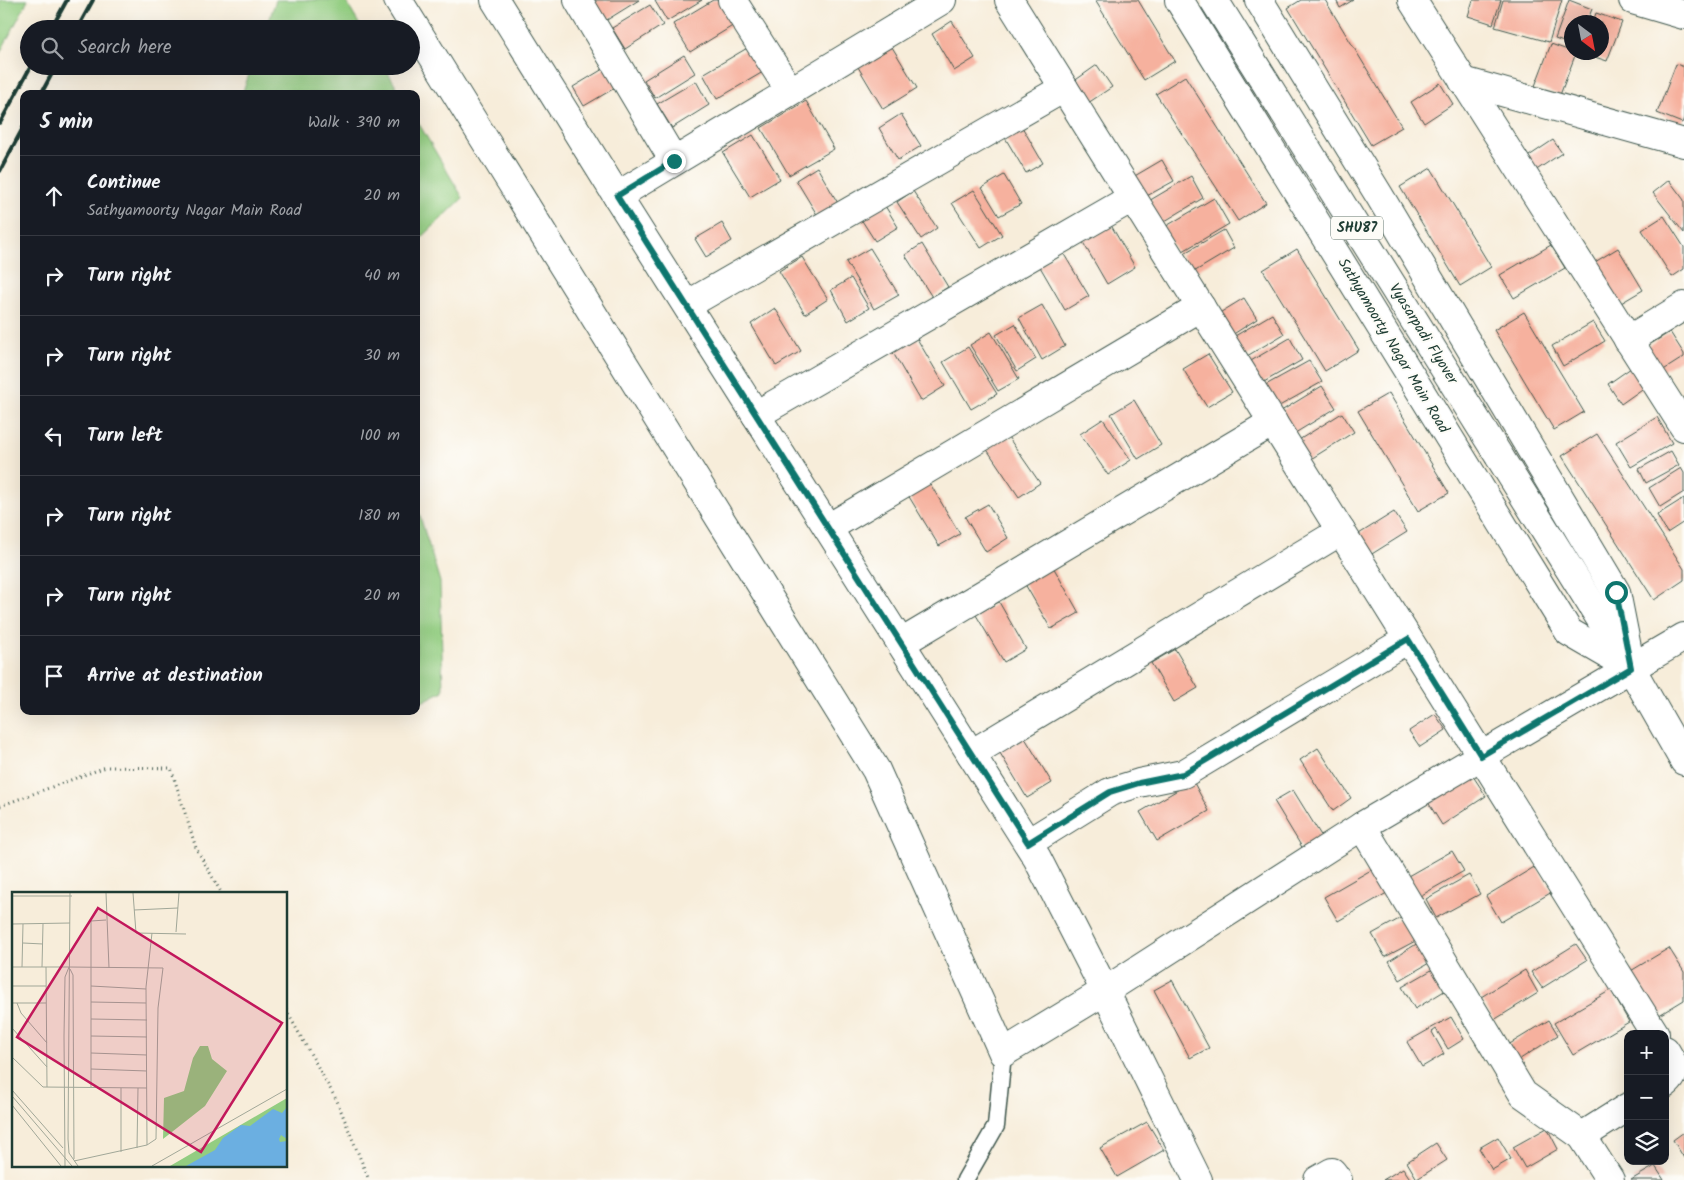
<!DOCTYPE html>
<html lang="en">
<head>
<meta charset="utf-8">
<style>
  :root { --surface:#171b24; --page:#242831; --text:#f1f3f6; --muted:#9ea1a6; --line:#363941 }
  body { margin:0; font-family:Kalam,sans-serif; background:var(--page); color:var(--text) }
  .controls { position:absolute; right:15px; bottom:15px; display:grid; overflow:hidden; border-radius:10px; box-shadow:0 5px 20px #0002 }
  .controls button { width:45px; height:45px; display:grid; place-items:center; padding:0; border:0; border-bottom:1px solid var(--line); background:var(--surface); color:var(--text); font:25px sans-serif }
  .compass { position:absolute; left:1564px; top:15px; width:45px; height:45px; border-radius:50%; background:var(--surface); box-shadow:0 5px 20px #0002; rotate:148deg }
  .stop { position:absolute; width:15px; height:15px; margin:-11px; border:4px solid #0f766e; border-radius:50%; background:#fff }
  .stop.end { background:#0f766e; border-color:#fff; box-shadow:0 1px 5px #0008 }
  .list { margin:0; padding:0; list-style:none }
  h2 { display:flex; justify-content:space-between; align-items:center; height:65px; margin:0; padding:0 20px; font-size:21px }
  h2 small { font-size:16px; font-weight:400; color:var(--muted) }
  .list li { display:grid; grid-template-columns:32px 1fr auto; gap:15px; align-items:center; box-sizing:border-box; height:80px; padding:0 20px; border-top:1px solid var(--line) }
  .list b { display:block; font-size:19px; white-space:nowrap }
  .list p { margin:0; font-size:16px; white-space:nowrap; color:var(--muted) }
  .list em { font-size:16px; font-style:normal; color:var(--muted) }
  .icon { flex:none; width:28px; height:28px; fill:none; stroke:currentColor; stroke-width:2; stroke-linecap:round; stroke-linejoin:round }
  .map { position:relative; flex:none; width:1684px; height:1180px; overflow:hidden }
  .search { position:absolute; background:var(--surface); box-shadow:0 5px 20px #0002; left:20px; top:20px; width:400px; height:55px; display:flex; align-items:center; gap:12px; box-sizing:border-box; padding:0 18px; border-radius:28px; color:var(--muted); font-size:19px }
  .panel { position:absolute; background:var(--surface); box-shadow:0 5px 20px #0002; left:20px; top:90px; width:400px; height:625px; border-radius:10px }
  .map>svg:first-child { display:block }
  .green { fill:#93cd81; stroke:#59855a }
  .building { fill:#f6b19e }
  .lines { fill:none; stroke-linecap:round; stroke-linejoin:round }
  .lane-casing { stroke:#3f574d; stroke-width:19 }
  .street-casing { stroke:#3f574d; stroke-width:30 }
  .secondary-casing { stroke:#3f574d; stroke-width:30 }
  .primary-casing { stroke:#3f574d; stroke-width:30 }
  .path { stroke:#3f574d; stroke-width:3; stroke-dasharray:1 4; stroke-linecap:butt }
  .lane { stroke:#fff; stroke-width:16 }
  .street { stroke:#fff; stroke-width:28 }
  .secondary { stroke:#fff; stroke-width:28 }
  .primary { stroke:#fff; stroke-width:28 }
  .rail { stroke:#1f3d34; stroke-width:4 }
  .primary-bridge-casing { stroke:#3f574d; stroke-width:30; stroke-linecap:butt }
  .primary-bridge { stroke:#fff; stroke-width:28 }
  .route { stroke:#0f766e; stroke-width:6 }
  .labels { text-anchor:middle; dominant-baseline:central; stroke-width:4; stroke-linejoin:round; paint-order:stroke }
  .shield { fill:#fdfcf7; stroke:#62766e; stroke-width:1 }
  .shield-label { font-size:14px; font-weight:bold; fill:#1f3d34 }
  .street-label { font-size:15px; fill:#1f3d34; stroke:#fdfcf7 }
  .inset-road { fill:none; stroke:#a1a798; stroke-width:1 }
  .view { fill:#c2185b; fill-opacity:0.15; stroke:#c2185b; stroke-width:2.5 }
  .inset-edge { fill:none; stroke:#1f3d34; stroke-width:2.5 }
</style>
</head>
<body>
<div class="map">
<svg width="1684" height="1180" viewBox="0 0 1684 1180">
  <rect width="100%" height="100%" fill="#fdfcf7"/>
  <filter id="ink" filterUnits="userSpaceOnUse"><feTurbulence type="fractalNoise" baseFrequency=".02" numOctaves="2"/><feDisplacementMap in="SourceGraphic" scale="10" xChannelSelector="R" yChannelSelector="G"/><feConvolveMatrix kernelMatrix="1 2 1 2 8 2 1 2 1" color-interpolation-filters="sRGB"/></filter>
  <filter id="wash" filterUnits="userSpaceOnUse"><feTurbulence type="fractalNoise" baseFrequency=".0096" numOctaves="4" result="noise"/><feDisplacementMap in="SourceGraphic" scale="20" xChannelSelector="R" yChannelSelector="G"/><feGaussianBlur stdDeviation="1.12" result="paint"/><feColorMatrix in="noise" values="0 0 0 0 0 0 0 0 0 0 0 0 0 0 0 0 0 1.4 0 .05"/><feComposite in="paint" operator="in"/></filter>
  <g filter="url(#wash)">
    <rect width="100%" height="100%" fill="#f7edda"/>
    <g class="green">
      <polygon points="0,0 28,0 0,53"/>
      <polygon points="276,0 345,0 362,29 266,29"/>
      <polygon points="252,66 384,66 401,94 242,94"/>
      <polygon points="416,119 463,198 416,243"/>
      <polygon points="416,503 440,582 443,691 416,705"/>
    </g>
    <g id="blocks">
      <g class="building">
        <polygon points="594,0 639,0 602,23"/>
        <polygon points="656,0 702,0 667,21 655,1"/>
        <polygon points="713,0 726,0 739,22 690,52 673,24"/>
        <polygon points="1095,0 1138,0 1175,61 1144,80"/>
        <polygon points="1301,0 1325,0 1402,127 1371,145 1288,8"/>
        <polygon points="1336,0 1353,0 1340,8"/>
        <polygon points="1473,0 1501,0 1493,24 1468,16"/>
        <polygon points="1503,0 1562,0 1549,42 1495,27"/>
        <polygon points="1569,0 1592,9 1587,22 1572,22 1572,45 1555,39"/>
        <polygon points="650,5 663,25 625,49 612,28"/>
        <polygon points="1596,13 1622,22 1607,61 1583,53 1602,52 1602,22 1593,22"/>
        <polygon points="952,21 975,58 954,71 932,34"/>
        <polygon points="1551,44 1576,53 1560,95 1535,86"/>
        <polygon points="749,47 763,72 717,99 703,74"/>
        <polygon points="892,47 917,88 883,109 858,67"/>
        <polygon points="684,55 695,73 655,98 644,80"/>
        <polygon points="613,63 625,82 584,106 573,87"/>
        <polygon points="1676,64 1684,67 1684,118 1682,123 1657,113"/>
        <polygon points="1097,65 1112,87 1085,105 1070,84"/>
        <polygon points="1185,76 1266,203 1238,221 1156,94"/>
        <polygon points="696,81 709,105 672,128 657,104"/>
        <polygon points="1440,83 1453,104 1424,123 1411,102"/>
        <polygon points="806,101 834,149 789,175 761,128"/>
        <polygon points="901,114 921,146 898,160 879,128"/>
        <polygon points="1018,120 1043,163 1026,173 1001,131"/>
        <polygon points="753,135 780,179 750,197 723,153"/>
        <polygon points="1553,140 1562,153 1535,171 1526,158"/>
        <polygon points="1162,160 1174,181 1145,197 1133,177"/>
        <polygon points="817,167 839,205 819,218 796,180"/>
        <polygon points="1431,168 1491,267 1460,286 1400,187"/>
        <polygon points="1004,175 1021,204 999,216 982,188"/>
        <polygon points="1191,176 1203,198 1160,224 1147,202"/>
        <polygon points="1669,180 1684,200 1684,233 1653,193"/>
        <polygon points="974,190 1002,235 981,248 952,203"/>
        <polygon points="913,191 937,228 921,239 897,202"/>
        <polygon points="1214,198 1229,224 1178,254 1163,228"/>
        <polygon points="882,201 898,227 875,241 859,216"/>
        <polygon points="1664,216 1684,247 1684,269 1672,277 1642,230"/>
        <polygon points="1108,220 1135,267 1107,284 1080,237"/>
        <polygon points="722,223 732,241 706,257 695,239"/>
        <polygon points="1224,230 1234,248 1192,273 1181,255"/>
        <polygon points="922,244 948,287 932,297 905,255"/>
        <polygon points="1551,245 1565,268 1514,298 1500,275"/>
        <polygon points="870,248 899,295 874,309 846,262"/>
        <polygon points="1618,248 1643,290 1616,306 1590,265"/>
        <polygon points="1297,249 1359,350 1325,371 1263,270"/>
        <polygon points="1062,251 1089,296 1065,310 1039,265"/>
        <polygon points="802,257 828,299 805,314 779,271"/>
        <polygon points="851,278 869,308 848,321 831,290"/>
        <polygon points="1244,298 1257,319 1232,335 1218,314"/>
        <polygon points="1042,305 1065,346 1042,360 1019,318"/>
        <polygon points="775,308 801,351 776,366 751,324"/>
        <polygon points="1524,312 1584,412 1554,430 1494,330"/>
        <polygon points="1272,314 1284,334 1242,359 1230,339"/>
        <polygon points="1593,322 1605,341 1563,366 1552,346"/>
        <polygon points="1015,324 1036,359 1017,371 996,335"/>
        <polygon points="991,332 1019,379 998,391 970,345"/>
        <polygon points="1670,332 1684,354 1684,357 1662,371 1646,347"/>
        <polygon points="916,337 945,386 921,401 892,351"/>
        <polygon points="1290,338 1302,360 1257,386 1244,365"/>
        <polygon points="968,347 997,394 971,409 943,362"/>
        <polygon points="1208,354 1232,392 1207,407 1183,369"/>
        <polygon points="1309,361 1322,382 1274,409 1262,387"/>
        <polygon points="1631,368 1645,387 1621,404 1608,384"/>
        <polygon points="1322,386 1336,408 1287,438 1273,416"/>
        <polygon points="1389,393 1449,493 1418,511 1358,411"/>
        <polygon points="1134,400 1161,445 1138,459 1111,414"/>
        <polygon points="1342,413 1354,432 1306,462 1294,443"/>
        <polygon points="1657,417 1672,443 1631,467 1616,442"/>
        <polygon points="1103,419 1131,460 1108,475 1080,434"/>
        <polygon points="1006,434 1040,483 1019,497 986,448"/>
        <polygon points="1597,434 1684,569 1684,580 1654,600 1562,456"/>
        <polygon points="1671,451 1679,465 1646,483 1639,469"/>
        <polygon points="1681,468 1684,473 1684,492 1660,507 1649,488"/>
        <polygon points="929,482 960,534 939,546 908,495"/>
        <polygon points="1684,498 1684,522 1667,533 1657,515"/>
        <polygon points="988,504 1008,538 986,552 965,517"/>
        <polygon points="1394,512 1407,532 1367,557 1354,537"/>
        <polygon points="1051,563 1079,613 1051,629 1022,579"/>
        <polygon points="999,602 1026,649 1004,662 976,615"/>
        <polygon points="1175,649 1198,688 1174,702 1151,663"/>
        <polygon points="1435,714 1446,730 1420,747 1409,731"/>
        <polygon points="1022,733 1052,783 1027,798 997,748"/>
        <polygon points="1318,748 1351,798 1333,811 1300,760"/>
        <polygon points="1469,770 1486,796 1442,825 1426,799"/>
        <polygon points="1193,781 1209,811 1157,841 1140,812"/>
        <polygon points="1293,790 1322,837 1303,849 1274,801"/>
        <polygon points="1452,851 1464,871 1420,896 1408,876"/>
        <polygon points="1378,866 1392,890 1338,921 1324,897"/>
        <polygon points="1536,866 1552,892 1501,922 1486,896"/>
        <polygon points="1469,875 1480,894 1436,918 1426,899"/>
        <polygon points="1408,914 1421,938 1385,957 1372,934"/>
        <polygon points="1418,943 1429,963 1400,980 1389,961"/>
        <polygon points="1576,944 1587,960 1542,988 1531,972"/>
        <polygon points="1669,948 1684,972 1684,1000 1651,1020 1624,975"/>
        <polygon points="1442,964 1454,985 1415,1009 1402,987"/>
        <polygon points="1525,970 1538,993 1494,1020 1481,997"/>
        <polygon points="1172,980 1209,1048 1190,1058 1154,990"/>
        <polygon points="1611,990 1629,1022 1573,1055 1554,1023"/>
        <polygon points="1451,1017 1464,1039 1448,1049 1436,1029 1432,1032 1444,1054 1422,1067 1407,1042"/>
        <polygon points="1549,1020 1558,1035 1517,1061 1508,1045"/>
        <polygon points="1147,1122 1164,1150 1117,1177 1100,1148"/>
        <polygon points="1547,1128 1558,1149 1525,1168 1513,1147"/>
        <polygon points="1684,1132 1684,1158 1673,1140"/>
        <polygon points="1498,1137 1511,1159 1492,1170 1479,1148"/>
        <polygon points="1436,1143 1447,1160 1417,1179 1407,1162"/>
        <polygon points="1655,1166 1664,1180 1631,1180"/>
        <polygon points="1403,1168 1411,1180 1383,1180"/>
      </g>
    </g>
  </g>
  <g filter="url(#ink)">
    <use href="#blocks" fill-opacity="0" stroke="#3f574d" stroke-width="1"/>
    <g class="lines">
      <g class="lane-casing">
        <polyline id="lane" points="965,1180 996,1126 1003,1053"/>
      </g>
      <g class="street-casing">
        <g id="street">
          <polyline points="398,0 876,770 1003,1053 1105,991 1362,826 1631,668"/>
          <polyline points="495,0 617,196 1037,858 1105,991 1198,1180"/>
          <polyline points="578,0 674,161"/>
          <polyline points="732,0 790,91"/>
          <polyline points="1009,0 1655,1034"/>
          <polyline points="1412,0 1684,427"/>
          <polyline points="1633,0 1684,15"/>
          <polyline points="1463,81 1684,143"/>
          <polyline points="617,196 942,0"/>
          <polyline points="687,305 1064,88"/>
          <polyline points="1628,340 1684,306"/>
          <polyline points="756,415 1132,198"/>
          <polyline points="828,528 1201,307"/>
          <polyline points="901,643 1273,422"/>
          <polyline points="971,754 1341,531"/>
          <polyline points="1362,826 1523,1094 1582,1136 1610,1180"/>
          <polyline points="1028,843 1110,792 1139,783 1183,774 1408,639"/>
          <path d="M1665,1050C1673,1063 1680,1072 1665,1084"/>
          <polyline points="1582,1136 1628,1107"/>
          <polyline points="1318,1180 1332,1172 1338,1180"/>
        </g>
      </g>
      <g class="secondary-casing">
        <g id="secondary">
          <polyline points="1179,0 1569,632 1631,668"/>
          <polyline points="1259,0 1379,195 1616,592 1631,668 1684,761"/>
        </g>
      </g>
      <g class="primary-casing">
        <polyline id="primary" points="1499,456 1631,668 1684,637"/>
      </g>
      <g class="path">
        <polyline points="0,806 106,767 171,768 196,848 222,894"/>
        <polyline points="286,1010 337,1101 369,1180"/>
      </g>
      <use href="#lane" class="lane"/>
      <use href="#street" class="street"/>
      <use href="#secondary" class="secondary"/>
      <use href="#primary" class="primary"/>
      <g class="rail">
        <polyline points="51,29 67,0"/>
        <polyline points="77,29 93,0"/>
        <polyline points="41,94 56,66"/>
        <polyline points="0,123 31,66"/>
        <polyline points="0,171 24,126"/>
      </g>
      <g class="primary-bridge-casing">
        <polyline id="primary-bridge" points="1214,0 1499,456"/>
      </g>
      <use href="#primary-bridge" class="primary-bridge"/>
    </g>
  </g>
  <g class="lines" filter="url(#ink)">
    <polyline class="route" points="674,161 617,196 1028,843 1110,792 1139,783 1183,774 1408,639 1481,756 1631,668 1616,592"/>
  </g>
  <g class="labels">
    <rect class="shield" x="1331" y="216.5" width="52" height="23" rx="4"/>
    <g class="shield-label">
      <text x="1357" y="228">SHU87</text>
    </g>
    <g class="street-label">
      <text transform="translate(1423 334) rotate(58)">Vyasarpadi Flyover</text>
      <text transform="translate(1393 346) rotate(59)">Sathyamoorty Nagar Main Road</text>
    </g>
  </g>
  <g transform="translate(12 892)">
    <rect width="275" height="275" fill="#f7edda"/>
    <path d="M188,154H196L200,167L215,179L193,214L151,247L152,206L172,199L181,166ZM275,206V274H158Z" fill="#93cd81"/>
    <path d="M275,215V247L269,243L267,247L268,250L275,249V274H174L203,258L211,246L229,233L238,234L261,217L270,221Z" fill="#6bafe1"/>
    <path class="inset-road" d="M58,1L56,247L57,261L66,274M94,1L97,76M121,1L124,41L174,42M0,4H60M122,18L166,16M0,32L58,31M164,40L167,1M11,51L31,52M0,75H57M10,75L11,32M30,75L31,32M34,75L35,195M57,75L151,76L146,116L144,247L135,253L62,269M58,77L61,83L62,267M0,94H34M79,94L134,97M79,110L134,111M0,111H34M5,111L9,121L35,151M79,127L135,128M0,136L35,175M79,144L135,145M79,161L135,163M0,165L31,195L135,196M79,177L135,179M79,195V29L94,28M109,196V260M0,198L51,256M0,204L60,274M0,213L49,274M135,253L134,95L140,41M125,256L126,196M53,274L52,144L53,85L57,75M140,274L275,197"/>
    <path class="view" d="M86,16L270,131L189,260L5,145Z"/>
    <rect width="275" height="275" class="inset-edge"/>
  </g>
</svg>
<div class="controls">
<button>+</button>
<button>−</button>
<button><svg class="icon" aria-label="layers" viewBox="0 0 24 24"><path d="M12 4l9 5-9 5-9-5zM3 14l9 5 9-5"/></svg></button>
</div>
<svg class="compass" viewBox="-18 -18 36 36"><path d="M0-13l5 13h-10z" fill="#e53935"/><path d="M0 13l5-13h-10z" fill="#9ea1a6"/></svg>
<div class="stop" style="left:1616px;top:592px"></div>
<div class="stop end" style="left:674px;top:161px"></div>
<div class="search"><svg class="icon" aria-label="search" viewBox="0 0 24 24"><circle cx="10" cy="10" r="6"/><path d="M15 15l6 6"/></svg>Search here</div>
<section class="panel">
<h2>5 min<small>Walk · 390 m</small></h2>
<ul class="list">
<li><svg class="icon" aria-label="ahead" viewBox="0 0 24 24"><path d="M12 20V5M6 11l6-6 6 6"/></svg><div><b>Continue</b><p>Sathyamoorty Nagar Main Road</p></div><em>20 m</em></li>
<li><svg class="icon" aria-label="right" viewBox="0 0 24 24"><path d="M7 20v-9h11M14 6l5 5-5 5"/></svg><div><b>Turn right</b></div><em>40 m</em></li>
<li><svg class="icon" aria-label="right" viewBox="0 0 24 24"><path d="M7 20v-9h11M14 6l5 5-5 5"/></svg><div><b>Turn right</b></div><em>30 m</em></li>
<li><svg class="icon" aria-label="left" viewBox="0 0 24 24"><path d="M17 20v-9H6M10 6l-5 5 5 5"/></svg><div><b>Turn left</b></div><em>100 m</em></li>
<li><svg class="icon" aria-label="right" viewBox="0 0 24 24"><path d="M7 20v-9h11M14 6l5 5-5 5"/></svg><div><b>Turn right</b></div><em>180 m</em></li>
<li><svg class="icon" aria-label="right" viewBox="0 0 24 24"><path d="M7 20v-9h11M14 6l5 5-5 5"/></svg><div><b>Turn right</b></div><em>20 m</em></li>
<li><svg class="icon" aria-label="arrive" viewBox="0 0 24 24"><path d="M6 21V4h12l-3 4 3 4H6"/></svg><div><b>Arrive at destination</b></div></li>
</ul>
</section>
</div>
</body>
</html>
